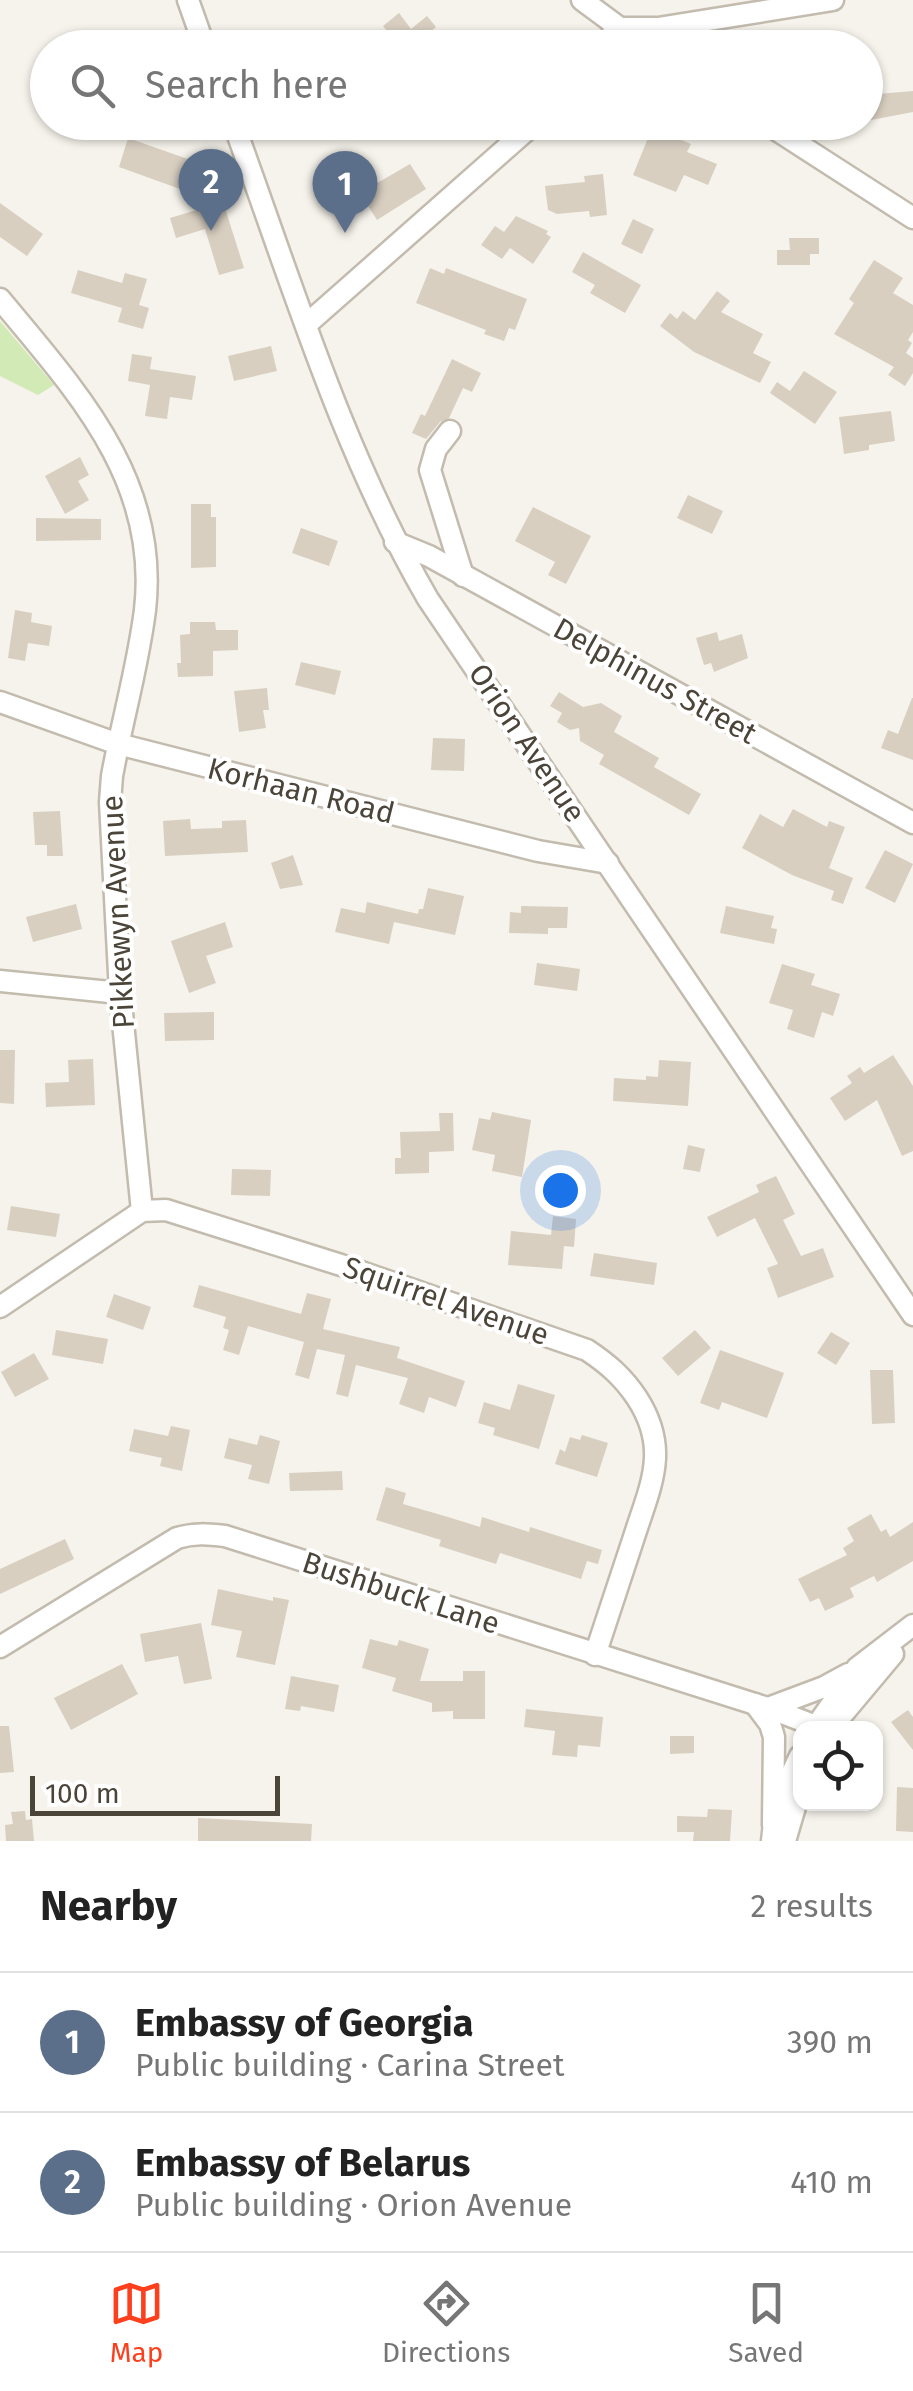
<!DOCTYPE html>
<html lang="en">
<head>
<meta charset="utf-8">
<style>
  :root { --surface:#fff; --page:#f2f2f2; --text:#222; --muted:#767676; --line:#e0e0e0; --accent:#fc3f1d }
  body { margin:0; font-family:"Fira Sans",sans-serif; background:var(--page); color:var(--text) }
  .controls { position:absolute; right:30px; bottom:30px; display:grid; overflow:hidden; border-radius:20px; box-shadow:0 2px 8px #0004 }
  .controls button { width:90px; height:90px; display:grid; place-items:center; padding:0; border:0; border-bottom:2px solid var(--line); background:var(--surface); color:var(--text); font:50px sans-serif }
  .scale { position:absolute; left:30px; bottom:25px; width:250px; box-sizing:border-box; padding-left:10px; border:5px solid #4b4439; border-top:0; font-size:28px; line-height:35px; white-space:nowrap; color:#4b4439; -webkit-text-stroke:8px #fff; paint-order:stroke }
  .you { position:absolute; left:560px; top:1190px; width:35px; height:35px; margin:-25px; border:8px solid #fff; border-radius:50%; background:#1a73e8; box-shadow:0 0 0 15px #1a73e833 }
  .badge { display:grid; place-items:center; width:65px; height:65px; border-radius:50%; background:var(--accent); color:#fff; font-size:32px; font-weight:700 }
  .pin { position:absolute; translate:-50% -82px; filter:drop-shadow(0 2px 5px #0008) }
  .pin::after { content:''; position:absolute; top:52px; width:35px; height:30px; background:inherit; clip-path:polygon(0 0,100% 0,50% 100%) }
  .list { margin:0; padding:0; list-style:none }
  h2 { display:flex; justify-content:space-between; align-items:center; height:130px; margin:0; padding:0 40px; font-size:42px }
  h2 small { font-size:32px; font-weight:400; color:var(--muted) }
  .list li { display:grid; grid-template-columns:65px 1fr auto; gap:30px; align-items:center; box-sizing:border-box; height:140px; padding:0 40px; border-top:2px solid var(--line) }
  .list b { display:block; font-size:38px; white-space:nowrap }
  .list p { margin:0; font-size:32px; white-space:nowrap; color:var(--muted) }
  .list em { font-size:32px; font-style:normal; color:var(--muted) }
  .icon { flex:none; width:55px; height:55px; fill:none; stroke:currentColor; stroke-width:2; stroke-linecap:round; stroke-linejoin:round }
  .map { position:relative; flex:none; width:913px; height:1841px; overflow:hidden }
  .search { position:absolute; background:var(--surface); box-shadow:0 2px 8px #0004; left:30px; right:30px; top:30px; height:110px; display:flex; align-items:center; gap:25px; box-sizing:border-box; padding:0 35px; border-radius:55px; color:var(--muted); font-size:38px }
  .sheet { height:410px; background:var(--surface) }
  nav { display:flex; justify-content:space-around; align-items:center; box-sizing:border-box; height:140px; border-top:2px solid var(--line); background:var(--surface); font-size:28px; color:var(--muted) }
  nav a { display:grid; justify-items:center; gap:5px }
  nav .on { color:var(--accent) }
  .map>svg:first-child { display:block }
  .green { fill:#d2eab5 }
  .building { fill:#d8cfc1 }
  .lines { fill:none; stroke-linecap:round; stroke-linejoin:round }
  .minor-casing { stroke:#c2bbae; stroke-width:25 }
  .minor { stroke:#fff; stroke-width:20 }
  .labels { text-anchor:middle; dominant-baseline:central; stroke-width:8; stroke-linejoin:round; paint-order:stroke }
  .street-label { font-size:30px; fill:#4b4439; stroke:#fff }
</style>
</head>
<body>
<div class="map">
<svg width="913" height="1841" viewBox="0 0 913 1841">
  <rect width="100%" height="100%" fill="#f6f3ec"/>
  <polygon class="green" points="0,321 54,385 38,395 0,376"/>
  <g class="building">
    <polygon points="399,13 411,29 427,16 436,27 421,39 428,48 400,48 383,26"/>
    <polygon points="913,91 913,112 866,121 866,95"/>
    <polygon points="652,128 691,144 687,152 717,164 708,185 684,175 676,192 633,175"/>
    <polygon points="128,138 202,164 197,180 184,176 180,189 119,167"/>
    <polygon points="410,164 426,189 377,220 360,193"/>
    <polygon points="603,174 607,215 590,217 589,211 557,214 548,210 545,186 585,182 584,176"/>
    <polygon points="223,202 244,268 219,275 205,229 176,238 170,218"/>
    <polygon points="0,203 43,234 27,256 0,237"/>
    <polygon points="516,216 548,231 546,234 551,237 533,264 510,248 502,259 481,245 495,226 504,232"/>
    <polygon points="633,219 654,229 642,254 621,244"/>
    <polygon points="789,238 819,238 819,254 810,254 810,265 777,265 777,250 790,250"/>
    <polygon points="583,252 641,285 625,313 590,293 595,285 572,272"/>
    <polygon points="874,260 903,278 893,293 913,305 913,332 908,340 912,343 906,353 913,358 913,373 905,386 888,375 894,367 834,334 854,303 849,299"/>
    <polygon points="430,268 444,274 446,268 527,299 515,330 509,328 504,341 484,334 486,330 416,303"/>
    <polygon points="78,270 122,283 125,273 147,279 139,305 149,308 143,329 118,322 122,308 71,293"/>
    <polygon points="717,291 730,301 721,312 763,334 753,353 771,362 760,383 694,352 660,326 670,313 677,319 683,311 695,320"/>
    <polygon points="271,346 277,371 234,381 228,356"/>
    <polygon points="132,354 152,357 150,369 196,376 192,400 170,397 167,419 145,416 150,385 128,381"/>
    <polygon points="452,359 481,373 472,392 463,388 449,418 440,422 426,439 412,433 421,414 425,416"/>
    <polygon points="804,371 837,392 815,424 770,393 777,382 790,391"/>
    <polygon points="891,411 895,441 869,445 869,450 844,454 839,417"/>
    <polygon points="80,457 89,475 78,481 89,500 65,514 45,476"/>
    <polygon points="688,495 723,511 712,534 677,518"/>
    <polygon points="191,504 211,504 211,517 216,517 216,567 191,568"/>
    <polygon points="533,507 591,536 566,584 548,575 555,562 515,541"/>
    <polygon points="36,518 101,519 101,540 36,541"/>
    <polygon points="301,528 338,541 329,566 292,553"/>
    <polygon points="15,610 32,613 31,622 52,626 49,646 28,643 25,661 8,658"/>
    <polygon points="190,622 215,622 216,630 238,630 238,650 213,651 213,676 178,677 177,663 181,663 180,635 190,634"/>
    <polygon points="717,632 719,641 742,634 748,658 714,672 711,663 704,665 696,638"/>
    <polygon points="301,662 341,671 335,695 295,685"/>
    <polygon points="267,688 269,710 263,710 266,728 239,732 234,691"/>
    <polygon points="559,692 583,707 601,703 622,716 614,732 659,758 654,767 701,794 689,815 599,764 604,755 580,741 579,728 570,730 557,722 562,713 550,706"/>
    <polygon points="912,698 913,698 913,760 881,748 888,730 898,734"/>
    <polygon points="433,738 465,739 464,771 431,770"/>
    <polygon points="793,809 827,827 829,821 845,827 829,868 853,878 843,904 831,900 834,891 792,875 742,848 760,814 783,827"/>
    <polygon points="60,811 63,856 47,856 47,845 35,845 33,812"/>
    <polygon points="190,819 191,829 222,828 222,821 246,820 248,852 165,856 163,821"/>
    <polygon points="885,850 913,864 895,903 865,888"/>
    <polygon points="293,855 303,885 280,889 271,863"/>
    <polygon points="428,888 464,896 455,935 394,922 389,944 335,932 341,908 365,913 367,902 418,914 419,909 423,909"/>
    <polygon points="76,904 82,929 33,942 26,917"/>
    <polygon points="521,906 568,907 567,928 548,928 548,934 509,933 510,912 521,913"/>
    <polygon points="726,906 774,916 771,928 777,929 774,944 720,933"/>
    <polygon points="225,922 233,947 206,956 216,983 189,993 171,941"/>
    <polygon points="537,963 580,969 577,991 534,985"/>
    <polygon points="782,964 815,974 811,985 840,994 833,1016 822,1012 814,1038 787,1029 793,1010 769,1003"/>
    <polygon points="214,1012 214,1040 165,1041 164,1013"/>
    <polygon points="0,1050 15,1050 14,1104 0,1103"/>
    <polygon points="893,1055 913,1086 913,1151 902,1156 877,1100 845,1121 830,1098 852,1083 847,1076 860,1067 864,1073"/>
    <polygon points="93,1059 95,1105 46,1107 45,1083 69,1082 68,1060"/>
    <polygon points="659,1060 691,1062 688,1106 613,1101 614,1078 646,1080 646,1076 658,1077"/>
    <polygon points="492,1112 531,1120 522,1177 492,1171 495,1155 472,1150 479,1118 490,1120"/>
    <polygon points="439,1113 453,1113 454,1151 429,1152 429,1173 395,1174 395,1158 401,1158 400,1132 440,1131"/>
    <polygon points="688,1145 705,1149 700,1172 683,1169"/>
    <polygon points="232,1169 271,1170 270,1196 231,1195"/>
    <polygon points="776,1176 795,1214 783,1220 801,1256 823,1248 834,1277 778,1298 767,1268 778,1264 755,1218 717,1237 707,1217 759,1192 756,1185"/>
    <polygon points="11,1206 60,1214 56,1237 7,1230"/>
    <polygon points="553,1216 576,1219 574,1247 564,1246 562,1269 508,1265 511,1231 551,1235"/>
    <polygon points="594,1253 657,1263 654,1285 590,1276"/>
    <polygon points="199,1285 301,1314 307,1293 331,1299 323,1329 400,1347 397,1358 465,1381 456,1407 429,1397 424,1413 399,1404 408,1378 356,1365 348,1397 336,1394 345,1355 317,1349 309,1379 295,1375 304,1342 248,1326 239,1355 223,1350 229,1330 223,1328 226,1317 193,1307"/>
    <polygon points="114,1294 151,1307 143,1330 106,1317"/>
    <polygon points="56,1330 108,1339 103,1364 52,1355"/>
    <polygon points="695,1330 711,1348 678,1376 662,1358"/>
    <polygon points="831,1332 850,1343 836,1365 817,1353"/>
    <polygon points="720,1350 784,1373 767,1418 722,1402 719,1410 700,1403"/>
    <polygon points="34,1353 49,1379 15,1397 1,1372"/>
    <polygon points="870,1370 893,1370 895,1423 872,1424"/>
    <polygon points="518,1384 555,1395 539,1449 493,1435 495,1428 478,1423 484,1402 510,1410"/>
    <polygon points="171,1426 190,1430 182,1471 160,1466 162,1458 129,1451 134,1429 168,1436"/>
    <polygon points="260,1435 280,1441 269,1484 248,1479 252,1465 224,1458 229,1438 257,1445"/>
    <polygon points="582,1435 608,1443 597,1477 555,1464 560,1449 565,1452 570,1437 580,1440"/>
    <polygon points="342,1471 343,1490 290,1491 289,1473"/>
    <polygon points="386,1487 406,1493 403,1504 448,1517 480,1527 482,1517 529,1532 530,1527 602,1550 598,1564 587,1561 581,1579 500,1553 496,1564 439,1546 441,1540 376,1520"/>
    <polygon points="871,1514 881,1532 886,1529 890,1537 913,1522 913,1561 877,1582 874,1576 850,1588 854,1597 825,1611 819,1598 810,1602 798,1579 847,1555 843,1548 854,1541 847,1528"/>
    <polygon points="65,1539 74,1559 0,1594 0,1569"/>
    <polygon points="218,1589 273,1601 273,1597 289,1600 275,1665 236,1657 242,1631 211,1625"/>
    <polygon points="201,1623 212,1679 184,1684 178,1656 145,1662 140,1634"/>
    <polygon points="370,1639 397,1646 399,1640 429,1649 420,1681 463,1681 463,1671 485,1671 485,1719 453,1719 453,1711 432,1712 432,1703 392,1691 396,1678 362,1668"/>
    <polygon points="122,1664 138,1694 71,1730 54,1698"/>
    <polygon points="291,1676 339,1685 334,1712 301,1706 300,1711 285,1709"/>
    <polygon points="526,1709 603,1717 600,1747 578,1745 577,1757 552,1755 555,1731 524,1727"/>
    <polygon points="908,1710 913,1717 913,1750 891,1722"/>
    <polygon points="0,1726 9,1726 14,1772 0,1773"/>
    <polygon points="670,1736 694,1736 694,1753 670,1754"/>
    <polygon points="897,1787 913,1788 913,1832 896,1831"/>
    <polygon points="708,1809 732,1810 730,1841 693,1841 694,1832 677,1832 677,1816 707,1817"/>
    <polygon points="25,1811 26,1820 32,1819 34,1841 6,1841 5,1825 13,1824 11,1812"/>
    <polygon points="198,1818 312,1824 311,1841 198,1841"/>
  </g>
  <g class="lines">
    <g class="minor-casing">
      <g id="minor">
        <polyline points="188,0 205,48"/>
        <polyline points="582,0 647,48"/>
        <polyline points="604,48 616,28 658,28 833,0"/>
        <path d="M233,122C292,283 342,451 428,599L913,1315"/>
        <polyline points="764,122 913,218"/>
        <path d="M0,299C77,392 160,480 145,610C138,666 122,721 112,776L110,802L120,993L142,1211"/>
        <polyline points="307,324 536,122"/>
        <polyline points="450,431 436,449 430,470 463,576"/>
        <polyline points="395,542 429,556 913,823"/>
        <polyline points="0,702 118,744 538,851 608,863"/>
        <polyline points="0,981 120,993"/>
        <path d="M0,1307L142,1211L166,1210L341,1265L587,1350C608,1364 623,1377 637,1398C670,1449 651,1484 634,1537C621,1576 608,1616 595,1655"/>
        <path d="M0,1647L177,1538C194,1533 207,1534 225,1536L777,1711L821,1728"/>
        <polyline points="755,1704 770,1724 774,1737 773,1825"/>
        <polyline points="768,1708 824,1687 848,1674"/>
        <polyline points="815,1728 857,1668 913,1625"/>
        <polyline points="831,1728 893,1654"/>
        <path d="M772,1841C774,1811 787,1783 800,1756"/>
        <polyline points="785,1841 800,1790"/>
      </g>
    </g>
    <use href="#minor" class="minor"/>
  </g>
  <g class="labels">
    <g class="street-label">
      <text transform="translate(655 681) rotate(29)">Delphinus Street</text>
      <text transform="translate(527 743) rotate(56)">Orion Avenue</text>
      <text transform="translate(301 791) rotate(14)">Korhaan Road</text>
      <text transform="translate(118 912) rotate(-93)">Pikkewyn Avenue</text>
      <text transform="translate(446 1301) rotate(19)">Squirrel Avenue</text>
      <text transform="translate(401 1593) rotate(18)">Bushbuck Lane</text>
    </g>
  </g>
</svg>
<div class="controls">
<button><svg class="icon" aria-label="locate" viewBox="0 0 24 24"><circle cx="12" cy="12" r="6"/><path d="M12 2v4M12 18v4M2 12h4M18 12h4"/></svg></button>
</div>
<div class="scale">100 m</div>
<div class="you"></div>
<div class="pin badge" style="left:345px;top:233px;background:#5c6f8a">1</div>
<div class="pin badge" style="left:211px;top:231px;background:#5c6f8a">2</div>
<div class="search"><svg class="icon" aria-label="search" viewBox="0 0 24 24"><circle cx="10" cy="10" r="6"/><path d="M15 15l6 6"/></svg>Search here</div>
</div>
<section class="sheet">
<h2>Nearby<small>2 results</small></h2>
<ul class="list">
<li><span class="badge" style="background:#5c6f8a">1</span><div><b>Embassy of Georgia</b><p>Public building · Carina Street</p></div><em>390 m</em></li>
<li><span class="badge" style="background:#5c6f8a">2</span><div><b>Embassy of Belarus</b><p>Public building · Orion Avenue</p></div><em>410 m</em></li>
</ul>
</section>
<nav>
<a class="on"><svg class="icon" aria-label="map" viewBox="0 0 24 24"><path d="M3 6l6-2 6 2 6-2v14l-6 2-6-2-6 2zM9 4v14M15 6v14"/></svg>Map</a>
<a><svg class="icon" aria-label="directions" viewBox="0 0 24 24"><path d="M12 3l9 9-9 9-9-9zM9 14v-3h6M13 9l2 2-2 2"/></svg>Directions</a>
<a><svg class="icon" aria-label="saved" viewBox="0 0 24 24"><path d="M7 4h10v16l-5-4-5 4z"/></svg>Saved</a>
</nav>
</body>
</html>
